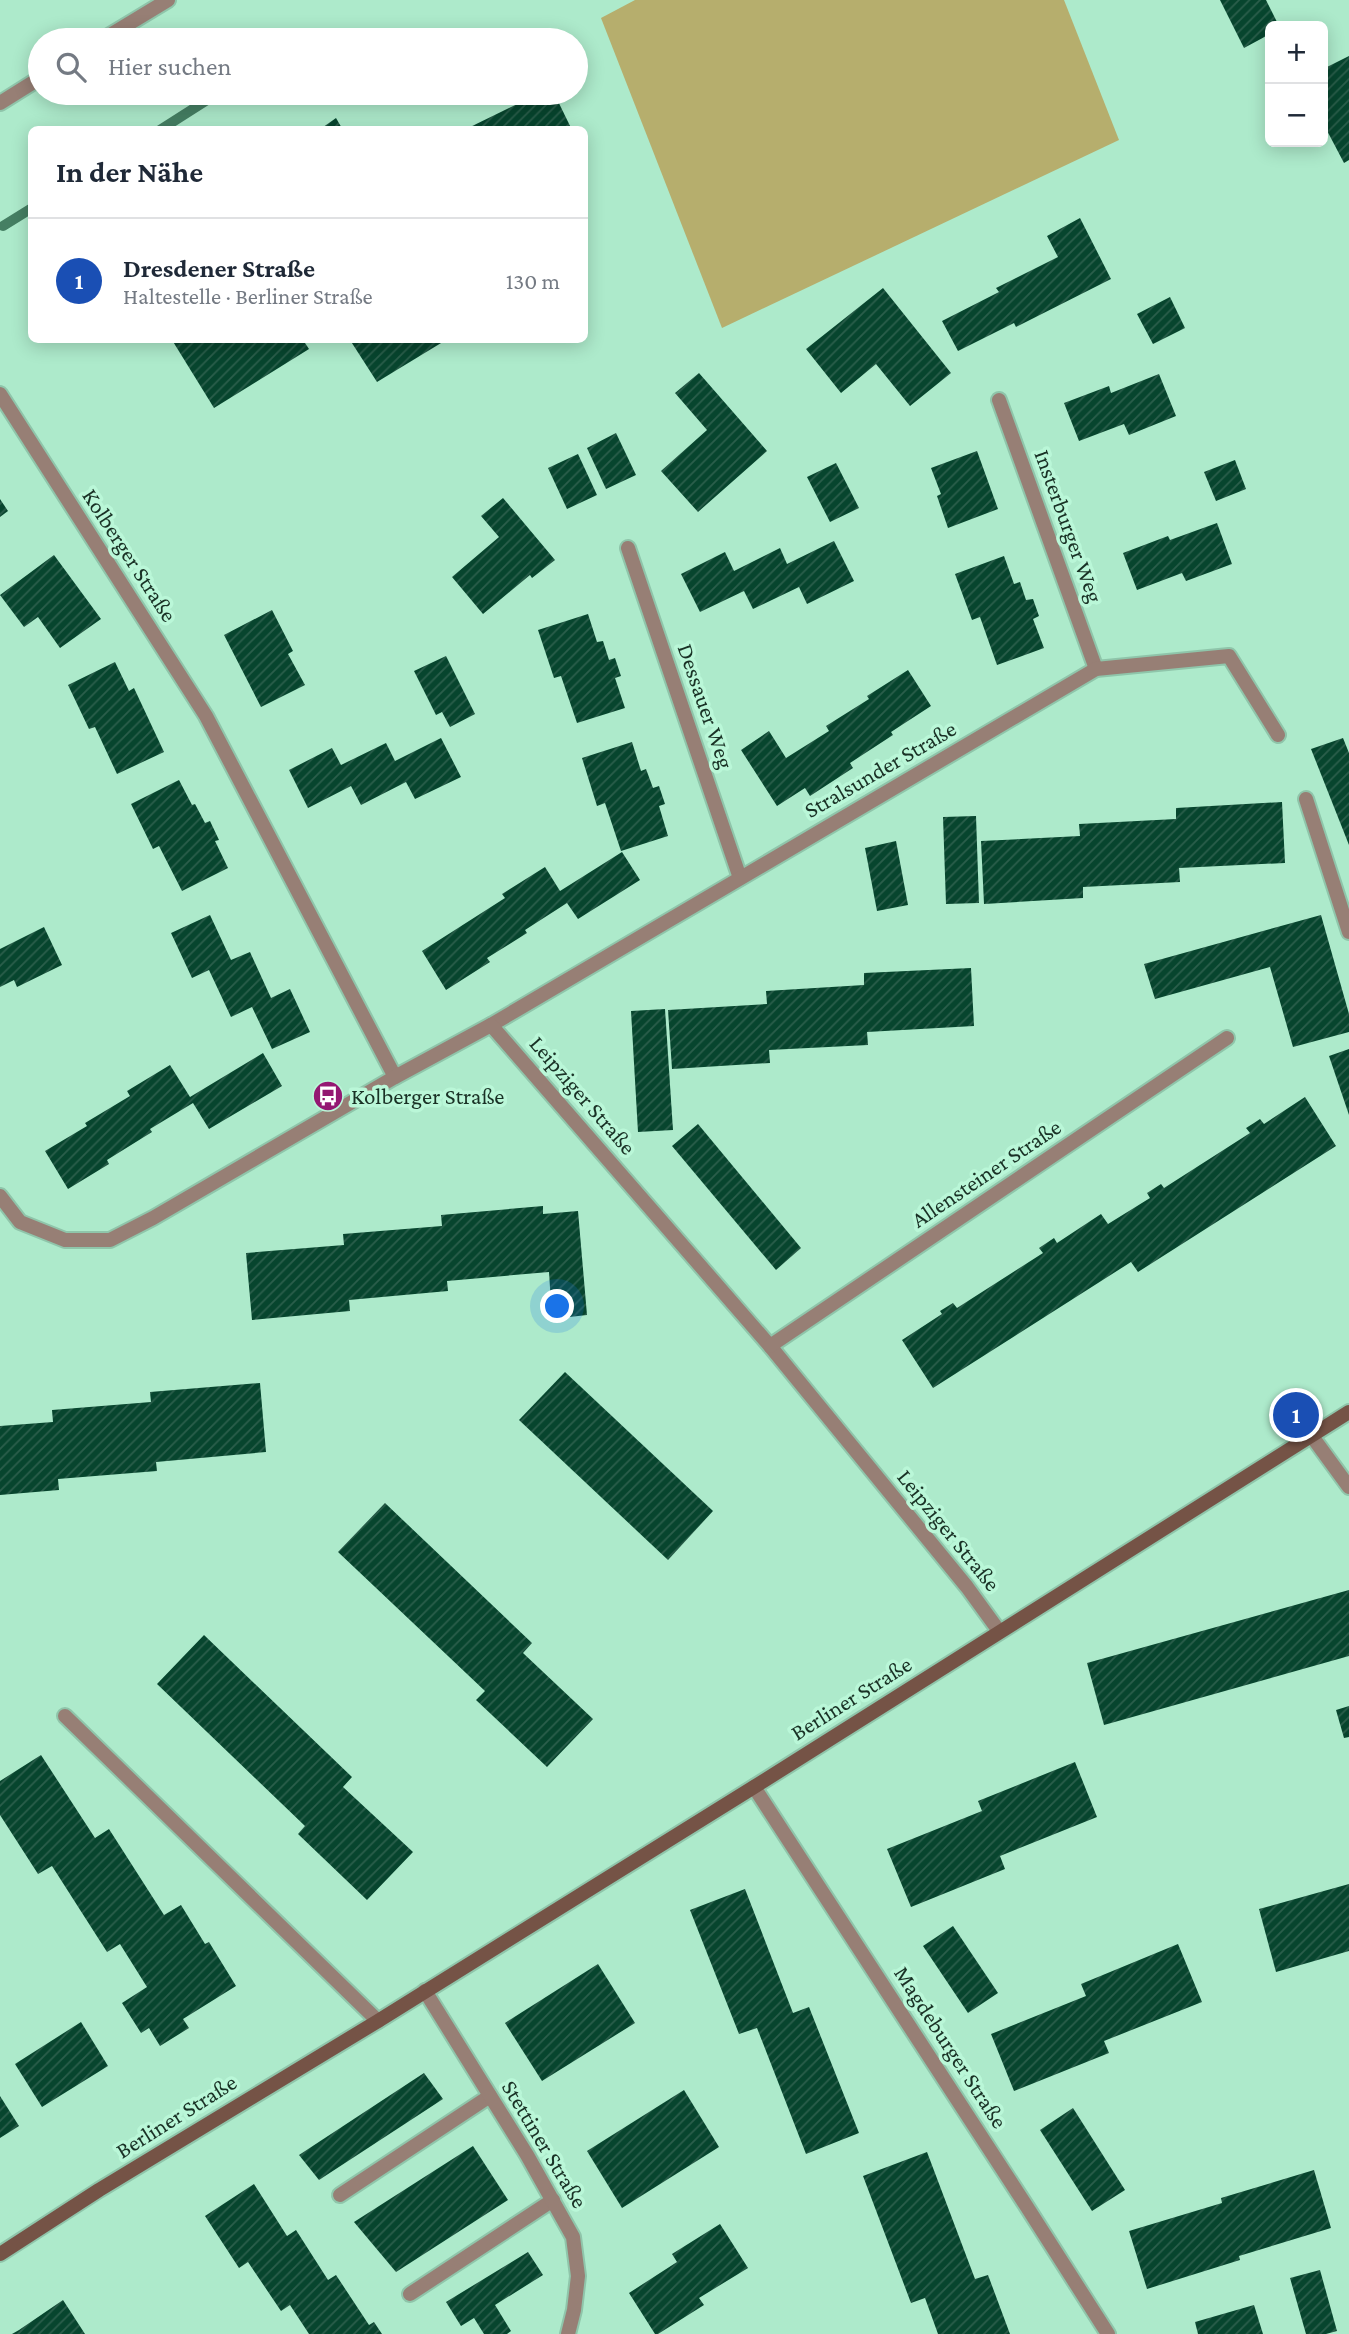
<!DOCTYPE html>
<html lang="de">
<head>
<meta charset="utf-8">
<style>
  :root { --surface:#fff; --page:#f2f2f3; --text:#1f2937; --muted:#747a83; --line:#e0e1e3; --accent:#941872 }
  body { margin:0; font-family:"Crimson Pro",serif; background:var(--page); color:var(--text) }
  .controls { position:absolute; right:21px; top:21px; display:grid; overflow:hidden; border-radius:10px; box-shadow:0 4px 18px #0003 }
  .controls button { width:63px; height:63px; display:grid; place-items:center; padding:0; border:0; border-bottom:2px solid var(--line); background:var(--surface); color:var(--text); font:35px sans-serif }
  .you { position:absolute; left:558px; top:1307px; width:24px; height:24px; margin:-18px; border:5px solid #fff; border-radius:50%; background:#1a73e8; box-shadow:0 0 0 10px #1a73e833 }
  .badge { display:grid; place-items:center; width:46px; height:46px; border-radius:50%; background:var(--accent); color:#fff; font-size:23px; font-weight:700 }
  .pin { position:absolute; translate:-50% -50%; border:4px solid #fff; box-shadow:0 2px 7px #0006 }
  .list { margin:0; padding:0; list-style:none }
  h2 { display:flex; justify-content:space-between; align-items:center; height:91px; margin:0; padding:0 28px; font-size:30px }
  h2 small { font-size:23px; font-weight:400; color:var(--muted) }
  .list li { display:grid; grid-template-columns:46px 1fr auto; gap:21px; align-items:center; box-sizing:border-box; height:126px; padding:0 28px; border-top:2px solid var(--line) }
  .list b { display:block; font-size:26px; white-space:nowrap }
  .list p { margin:0; font-size:23px; white-space:nowrap; color:var(--muted) }
  .list em { font-size:23px; font-style:normal; color:var(--muted) }
  .icon { flex:none; width:38px; height:38px; fill:none; stroke:currentColor; stroke-width:2; stroke-linecap:round; stroke-linejoin:round }
  .map { position:relative; flex:none; width:1349px; height:2334px; overflow:hidden }
  .search { position:absolute; background:var(--surface); box-shadow:0 4px 18px #0003; left:28px; top:28px; width:560px; height:77px; display:flex; align-items:center; gap:18px; box-sizing:border-box; padding:0 24px; border-radius:38px; color:var(--muted); font-size:26px }
  .panel { position:absolute; background:var(--surface); box-shadow:0 4px 18px #0003; left:28px; top:126px; width:560px; height:217px; border-radius:10px }
  .map>svg:first-child { display:block }
  .grass { fill:#b6ae6d }
  .lines { fill:none; stroke-linecap:round; stroke-linejoin:round }
  .stream { stroke:#457f63; stroke-width:10 }
  .building { fill:url(#building-hatch) }
  .service-casing { stroke:#8fc5aa; stroke-width:18 }
  .minor-casing { stroke:#8fc5aa; stroke-width:18 }
  .secondary-casing { stroke:#8fc5aa; stroke-width:18 }
  .service { stroke:#977f75; stroke-width:14 }
  .minor { stroke:#977f75; stroke-width:14 }
  .secondary { stroke:#755346; stroke-width:14 }
  .labels { text-anchor:middle; dominant-baseline:central; stroke-width:7; stroke-linejoin:round; paint-order:stroke }
  .street-label { font-size:23px; fill:#193125; stroke:#baf7d8 }
  .poi-label { font-size:23px; fill:#193125; stroke:#baf7d8; text-anchor:start }
</style>
</head>
<body>
<div class="map">
<svg width="1349" height="2334" viewBox="0 0 1349 2334">
  <defs>
    <pattern id="building-hatch" width="6" height="6" patternUnits="userSpaceOnUse" patternTransform="scale(1.75)"><rect width="6" height="6" fill="#07452e"/><path d="M-1 1l2-2M0 6l6-6M5 7l2-2" fill="none" stroke="#2b5e4b"/></pattern>
  </defs>
  <rect width="100%" height="100%" fill="#adeacb"/>
  <polygon class="grass" points="635,0 1064,0 1119,140 722,328 601,18"/>
  <g class="lines">
    <g class="stream">
      <polyline points="160,130 218,93"/>
      <polyline points="3,226 32,208"/>
    </g>
  </g>
  <g class="building">
    <polygon points="1220,0 1266,0 1279,26 1270,26 1270,34 1244,48"/>
    <polygon points="1349,56 1349,160 1344,163 1323,123 1323,69"/>
    <polygon points="540,93 554,93 572,130 464,130"/>
    <polygon points="336,118 343,130 319,130"/>
    <polygon points="1080,218 1111,279 1016,327 1014,323 958,351 942,321 999,292 996,288 1058,257 1047,236"/>
    <polygon points="883,288 951,373 910,406 876,364 841,393 806,349"/>
    <polygon points="1170,297 1185,328 1153,344 1137,314"/>
    <polygon points="172,340 303,340 309,349 214,408"/>
    <polygon points="350,340 446,340 377,382"/>
    <polygon points="699,373 767,451 698,512 661,471 707,430 675,393"/>
    <polygon points="1159,374 1176,416 1129,435 1124,424 1079,441 1064,403 1109,386 1111,393"/>
    <polygon points="616,433 636,475 606,489 587,448"/>
    <polygon points="977,451 998,509 948,528 937,496 941,494 931,468"/>
    <polygon points="578,454 597,495 567,509 548,468"/>
    <polygon points="1235,460 1246,489 1216,501 1204,472"/>
    <polygon points="836,463 859,508 830,522 807,477"/>
    <polygon points="503,498 555,560 532,578 530,575 483,614 452,577 499,537 481,516"/>
    <polygon points="0,499 8,511 0,517"/>
    <polygon points="1217,523 1232,564 1186,581 1182,573 1137,590 1123,553 1168,536 1170,540"/>
    <polygon points="834,541 854,581 807,604 799,587 753,609 744,591 700,612 681,574 725,552 734,571 780,548 787,564"/>
    <polygon points="54,555 101,619 60,648 38,617 24,627 0,595"/>
    <polygon points="1004,556 1014,584 1020,582 1026,600 1033,599 1039,616 1033,619 1044,648 997,665 980,617 972,620 955,574"/>
    <polygon points="272,610 293,651 288,654 305,685 261,707 224,635"/>
    <polygon points="588,614 597,642 603,641 609,660 615,658 621,676 615,678 625,708 577,723 561,676 554,678 538,630"/>
    <polygon points="446,656 475,714 450,727 442,712 436,715 414,671"/>
    <polygon points="115,662 129,691 134,688 164,752 117,774 95,727 89,729 68,685"/>
    <polygon points="908,670 931,706 891,732 893,735 850,763 853,768 810,796 805,788 777,806 741,750 769,731 786,758 829,731 826,726 869,699 867,696"/>
    <polygon points="441,738 461,777 415,799 406,782 361,805 351,786 308,808 289,770 332,748 341,765 386,743 395,761"/>
    <polygon points="1343,738 1349,753 1349,845 1311,749"/>
    <polygon points="632,742 641,771 646,769 653,788 659,786 665,804 659,806 668,836 621,851 605,803 597,806 582,758"/>
    <polygon points="179,780 192,805 195,804 205,823 210,821 219,840 215,841 228,868 182,891 159,846 153,849 131,804"/>
    <polygon points="1282,802 1285,863 1179,868 1180,882 1083,887 1083,898 984,904 981,841 1080,836 1079,824 1176,819 1176,808"/>
    <polygon points="976,816 979,903 946,904 943,817"/>
    <polygon points="896,841 908,905 877,911 865,848"/>
    <polygon points="622,852 640,880 578,919 567,903 525,930 527,933 487,958 490,962 446,990 422,951 505,898 502,894 545,867 560,891"/>
    <polygon points="210,915 231,960 250,952 271,998 290,989 310,1032 272,1049 252,1007 231,1017 209,970 192,978 171,933"/>
    <polygon points="1321,915 1349,1014 1349,1032 1293,1047 1270,967 1155,999 1144,964"/>
    <polygon points="44,927 62,965 17,987 14,980 0,987 0,949"/>
    <polygon points="971,968 974,1026 867,1032 868,1045 769,1050 770,1063 672,1069 668,1010 767,1004 766,991 864,985 864,973"/>
    <polygon points="665,1009 673,1130 638,1132 631,1011"/>
    <polygon points="1349,1049 1349,1115 1329,1056"/>
    <polygon points="263,1053 282,1086 209,1129 193,1103 150,1129 152,1132 107,1160 109,1164 68,1189 45,1151 87,1126 85,1123 130,1096 127,1091 170,1065 190,1097"/>
    <polygon points="1305,1097 1336,1146 1138,1272 1131,1262 933,1388 902,1340 942,1314 940,1311 953,1303 957,1308 1043,1253 1039,1248 1054,1238 1057,1243 1101,1214 1108,1224 1150,1198 1147,1193 1161,1184 1164,1188 1250,1133 1246,1128 1254,1123 1260,1119 1264,1124"/>
    <polygon points="698,1124 801,1248 776,1270 672,1146"/>
    <polygon points="543,1206 543,1214 578,1211 587,1315 552,1319 549,1272 447,1281 448,1291 349,1300 350,1311 252,1320 246,1253 344,1245 343,1234 442,1226 441,1215"/>
    <polygon points="565,1372 713,1511 668,1560 519,1420"/>
    <polygon points="260,1383 266,1452 156,1462 157,1471 58,1479 59,1490 0,1495 0,1426 53,1422 52,1410 151,1402 150,1392"/>
    <polygon points="385,1503 532,1643 523,1653 593,1719 547,1767 476,1700 485,1691 338,1552"/>
    <polygon points="1349,1590 1349,1656 1104,1725 1087,1663"/>
    <polygon points="204,1635 352,1777 343,1787 413,1852 367,1900 298,1834 305,1826 157,1684"/>
    <polygon points="1349,1706 1349,1737 1344,1738 1336,1710"/>
    <polygon points="41,1755 95,1838 109,1829 164,1915 181,1905 205,1944 209,1942 236,1986 183,2019 189,2028 160,2046 149,2028 141,2033 122,2003 147,1987 120,1944 107,1952 52,1866 38,1874 0,1815 0,1781"/>
    <polygon points="1075,1762 1097,1817 1000,1856 1005,1869 911,1907 887,1849 982,1811 978,1801"/>
    <polygon points="1349,1884 1349,1951 1276,1972 1259,1909"/>
    <polygon points="745,1889 793,2013 809,2007 859,2133 806,2154 757,2028 739,2034 690,1910"/>
    <polygon points="953,1926 998,1993 968,2013 923,1946"/>
    <polygon points="1178,1944 1202,2002 1104,2041 1109,2053 1014,2091 991,2034 1086,1996 1081,1984"/>
    <polygon points="598,1964 635,2023 542,2081 505,2023"/>
    <polygon points="81,2022 108,2066 42,2107 15,2064"/>
    <polygon points="424,2073 443,2099 319,2180 299,2155"/>
    <polygon points="684,2090 719,2147 622,2208 587,2151"/>
    <polygon points="0,2096 19,2126 0,2138"/>
    <polygon points="1073,2108 1125,2190 1092,2211 1040,2130"/>
    <polygon points="473,2146 508,2200 396,2272 354,2222"/>
    <polygon points="927,2152 975,2279 988,2275 1010,2334 938,2334 925,2298 911,2303 863,2176"/>
    <polygon points="1314,2170 1331,2228 1239,2256 1240,2260 1147,2289 1129,2231 1222,2203 1221,2198"/>
    <polygon points="254,2184 287,2236 296,2230 328,2280 336,2275 369,2325 374,2322 382,2334 309,2334 290,2305 281,2311 248,2262 239,2268 205,2216"/>
    <polygon points="720,2224 748,2268 699,2298 704,2305 658,2334 655,2334 629,2293 677,2262 672,2254"/>
    <polygon points="528,2252 543,2275 495,2305 511,2331 507,2334 484,2334 474,2318 461,2326 446,2302"/>
    <polygon points="1320,2270 1337,2331 1326,2334 1306,2334 1290,2278"/>
    <polygon points="63,2300 85,2334 12,2334 19,2330"/>
    <polygon points="1254,2305 1263,2334 1198,2334 1195,2322"/>
  </g>
  <g class="lines">
    <g class="service-casing">
      <g id="service">
        <polyline points="1306,799 1349,932"/>
        <polyline points="65,1716 378,2021"/>
        <polyline points="340,2195 490,2096"/>
        <polyline points="410,2294 553,2200"/>
      </g>
    </g>
    <g class="minor-casing">
      <g id="minor">
        <polyline points="102,40 168,0"/>
        <polyline points="0,103 40,78"/>
        <polyline points="0,394 206,716 395,1077"/>
        <polyline points="999,400 1096,669"/>
        <polyline points="628,548 740,878"/>
        <polyline points="491,1025 1096,669 1229,656 1278,735"/>
        <polyline points="0,1196 20,1222 65,1240 110,1240 153,1218 395,1077 491,1025 770,1346 967,1587 999,1631"/>
        <polyline points="770,1346 1227,1038"/>
        <polyline points="1311,1435 1349,1487"/>
        <polyline points="754,1787 1027,2207 1108,2334"/>
        <polyline points="425,1991 527,2155 573,2237 578,2276 574,2310 568,2334"/>
      </g>
    </g>
    <g class="secondary-casing">
      <polyline id="secondary" points="0,2254 99,2190 378,2021 754,1787 1349,1412"/>
    </g>
    <use href="#service" class="service"/>
    <use href="#minor" class="minor"/>
    <use href="#secondary" class="secondary"/>
  </g>
  <defs>
    <g id="bus-disc" transform="scale(1.575)"><circle r="9.5" fill="#941872" stroke="#baf7d8"/><path d="M-5-6H5V4H4V6H2V4H-2V6H-4V4H-5ZM-3.5-4V0h7V-4ZM-3.5 1.2v1.5H-2V1.2ZM2 1.2v1.5H3.5V1.2Z" fill="#fff"/></g>
  </defs>
  <g fill-rule="evenodd">
    <use href="#bus-disc" x="328" y="1096"/>
  </g>
  <g class="labels">
    <g class="street-label">
      <text transform="translate(1069 526) rotate(70)">Insterburger Weg</text>
      <text transform="translate(130 555) rotate(57)">Kolberger Straße</text>
      <text transform="translate(706 706) rotate(71)">Dessauer Weg</text>
      <text transform="translate(880 769) rotate(-30)">Stralsunder Straße</text>
      <text transform="translate(583 1095) rotate(49)">Leipziger Straße</text>
      <text transform="translate(986 1173) rotate(-34)">Allensteiner Straße</text>
      <text transform="translate(949 1530) rotate(51)">Leipziger Straße</text>
      <text transform="translate(851 1698) rotate(-32)">Berliner Straße</text>
      <text transform="translate(951 2047) rotate(57)">Magdeburger Straße</text>
      <text transform="translate(176 2116) rotate(-32)">Berliner Straße</text>
      <text transform="translate(545 2144) rotate(59)">Stettiner Straße</text>
    </g>
    <g class="poi-label">
      <text x="351" y="1096">Kolberger Straße</text>
    </g>
  </g>
</svg>
<div class="controls">
<button>+</button>
<button>−</button>
</div>
<div class="you"></div>
<div class="pin badge" style="left:1296px;top:1415px;background:#1a4fb4">1</div>
<div class="search"><svg class="icon" aria-label="search" viewBox="0 0 24 24"><circle cx="10" cy="10" r="6"/><path d="M15 15l6 6"/></svg>Hier suchen</div>
<section class="panel">
<h2>In der Nähe<small></small></h2>
<ul class="list">
<li><span class="badge" style="background:#1a4fb4">1</span><div><b>Dresdener Straße</b><p>Haltestelle · Berliner Straße</p></div><em>130 m</em></li>
</ul>
</section>
</div>
</body>
</html>
